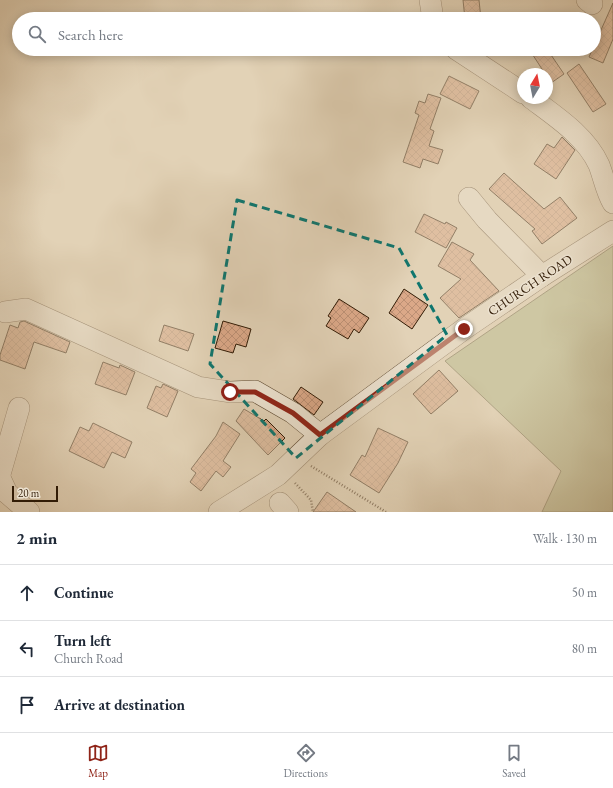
<!DOCTYPE html>
<html lang="en">
<head>
<meta charset="utf-8">
<style>
  :root { --surface:#fff; --page:#f6f6f7; --text:#1f2937; --muted:#747a83; --line:#e0e1e3; --accent:#8f2418 }
  body { margin:0; font-family:"EB Garamond",serif; background:var(--page); color:var(--text) }
  .compass { position:absolute; left:517px; top:68px; width:36px; height:36px; border-radius:50%; background:var(--surface); box-shadow:0 2px 10px #0003; rotate:10deg }
  .scale { position:absolute; left:12px; bottom:10px; width:46px; box-sizing:border-box; padding-left:4px; border:2px solid #321c06; border-top:0; font-size:11px; line-height:14px; white-space:nowrap; color:#321c06; -webkit-text-stroke:3px #ece2d0; paint-order:stroke }
  .stop { position:absolute; width:12px; height:12px; margin:-9px; border:3px solid #8f2418; border-radius:50%; background:#fff }
  .stop.end { background:#8f2418; border-color:#fff; box-shadow:0 1px 4px #0008 }
  .list { margin:0; padding:0; list-style:none }
  h2 { display:flex; justify-content:space-between; align-items:center; height:52px; margin:0; padding:0 16px; font-size:17px }
  h2 small { font-size:13px; font-weight:400; color:var(--muted) }
  .list li { display:grid; grid-template-columns:26px 1fr auto; gap:12px; align-items:center; box-sizing:border-box; height:56px; padding:0 16px; border-top:1px solid var(--line) }
  .list b { display:block; font-size:15px; white-space:nowrap }
  .list p { margin:0; font-size:13px; white-space:nowrap; color:var(--muted) }
  .list em { font-size:13px; font-style:normal; color:var(--muted) }
  .icon { flex:none; width:22px; height:22px; fill:none; stroke:currentColor; stroke-width:2; stroke-linecap:round; stroke-linejoin:round }
  .map { position:relative; flex:none; width:613px; height:512px; overflow:hidden }
  .search { position:absolute; background:var(--surface); box-shadow:0 2px 10px #0003; left:12px; right:12px; top:12px; height:44px; display:flex; align-items:center; gap:10px; box-sizing:border-box; padding:0 14px; border-radius:22px; color:var(--muted); font-size:15px }
  .sheet { height:220px; background:var(--surface) }
  nav { display:flex; justify-content:space-around; align-items:center; box-sizing:border-box; height:56px; border-top:1px solid var(--line); background:var(--surface); font-size:11px; color:var(--muted) }
  nav a { display:grid; justify-items:center; gap:2px }
  nav .on { color:var(--accent) }
  .map>svg:first-child { display:block }
  .green { fill:#b5bb8d; stroke:#746c4a }
  .building { fill:url(#building-cross-hatch); stroke:#321c06 }
  .lines { fill:none; stroke-linecap:round; stroke-linejoin:round }
  .minor-casing { stroke:#5e4a32; stroke-width:22 }
  .path { stroke:#321c06; stroke-width:2.5; stroke-dasharray:1 2; stroke-linecap:butt }
  .minor { stroke:#ece2d0; stroke-width:21 }
  .route { stroke:#8f2418; stroke-width:5 }
  .marked { fill:none; stroke:#0f766e; stroke-width:3; stroke-dasharray:8 5; stroke-linejoin:round }
  .labels { text-anchor:middle; dominant-baseline:central; stroke-width:3; stroke-linejoin:round; paint-order:stroke }
  .street-label { font-size:13px; fill:#321c06; stroke:#ece2d0 }
</style>
</head>
<body>
<div class="map">
<svg width="613" height="512" viewBox="0 0 613 512">
  <defs>
    <pattern id="building-cross-hatch" width="8" height="8" patternUnits="userSpaceOnUse"><rect width="8" height="8" fill="#dba888"/><path d="M0 0l8 8M0 8l8-8" fill="none" stroke="#bc9074"/></pattern>
  </defs>
  <rect width="100%" height="100%" fill="#e2d2b7"/>
  <filter id="stains"><feTurbulence type="fractalNoise" baseFrequency=".005" numOctaves="4"/><feColorMatrix values="0 0 0 0 .2 0 0 0 0 .09 0 0 0 0 .02 0 0 0 .5 -.17"/></filter>
  <radialGradient id="worn" r=".72"><stop offset=".6" stop-color="#630" stop-opacity="0"/><stop offset="1" stop-color="#630" stop-opacity=".3"/></radialGradient>
  <polygon class="green" points="613,246 613,512 542,512 561,471 445,361"/>
  <g class="building">
    <polygon points="463,0 479,0 481,19 465,19"/>
    <polygon points="613,3 613,39 603,63 589,57"/>
    <polygon points="529,49 547,49 564,74 551,83"/>
    <polygon points="579,64 606,104 593,112 567,73"/>
    <polygon points="449,76 479,91 470,109 440,94"/>
    <polygon points="428,94 441,98 430,129 434,131 429,146 443,150 438,164 423,159 420,168 403,162 419,115 415,113 419,101 425,103"/>
    <polygon points="562,137 575,150 556,179 534,164 547,144 554,148"/>
    <polygon points="504,173 544,209 560,197 577,218 542,244 532,231 535,229 489,189"/>
    <polygon points="424,214 445,224 446,222 457,228 446,248 415,232"/>
    <polygon points="452,242 474,254 470,260 499,291 459,318 440,298 461,279 438,266"/>
    <polygon points="404,289 428,305 412,329 389,313"/>
    <polygon points="339,299 369,318 359,333 354,329 348,339 326,326 331,318 328,316"/>
    <polygon points="24,321 70,342 66,353 34,342 25,369 0,360 0,355 10,325 18,328 20,322"/>
    <polygon points="223,321 251,329 246,347 236,344 233,353 215,348"/>
    <polygon points="164,325 194,334 188,351 159,341"/>
    <polygon points="103,362 119,368 120,365 135,372 126,395 95,384"/>
    <polygon points="439,370 458,391 431,414 413,394"/>
    <polygon points="163,384 178,391 167,417 147,408 156,386 161,388"/>
    <polygon points="301,387 323,402 314,415 293,399"/>
    <polygon points="244,409 264,421 266,419 285,438 268,455 236,421"/>
    <polygon points="223,422 240,434 223,461 231,467 223,477 216,471 201,491 190,482 196,473 191,469 216,436"/>
    <polygon points="93,423 132,442 125,458 112,452 104,468 69,451 80,427 89,431"/>
    <polygon points="378,428 408,442 398,463 379,493 350,475 362,455 365,457"/>
    <polygon points="327,492 356,512 313,512"/>
  </g>
  <g class="lines">
    <g class="minor-casing">
      <g id="minor">
        <polyline points="430,0 433,19"/>
        <polyline points="587,0 592,4"/>
        <polyline points="456,49 523,93"/>
        <path d="M531,98C555,116 586,136 599,165C604,178 606,191 613,203"/>
        <polyline points="469,198 487,220 542,276"/>
        <polyline points="5,312 26,309 198,387 230,392 255,391 293,413 320,435"/>
        <polyline points="0,474 19,408"/>
        <polyline points="0,478 7,493 29,512"/>
        <polyline points="280,503 288,512"/>
        <polyline points="219,512 278,475 320,435 464,329 542,276 613,231"/>
      </g>
    </g>
    <g class="path">
      <polyline points="311,466 386,512"/>
      <polyline points="295,483 311,500 313,512"/>
    </g>
    <use href="#minor" class="minor"/>
  </g>
  <g class="lines">
    <polyline class="route" points="230,392 255,392 293,413 320,435 464,329"/>
  </g>
  <path d="M0 0H613V512H0ZM237,200L399,248L447,335L296,458L210,364Z" fill="#e2d2b7" fill-opacity=".55" fill-rule="evenodd"/>
  <path class="marked" d="M237,200L399,248L447,335L296,458L210,364Z"/>
  <g class="labels">
    <g class="street-label">
      <text transform="translate(530 285) rotate(-34)">CHURCH ROAD</text>
    </g>
  </g>
  <rect width="100%" height="100%" filter="url(#stains)"/>
  <rect width="100%" height="100%" fill="url(#worn)"/>
</svg>
<svg class="compass" viewBox="-18 -18 36 36"><path d="M0-13l5 13h-10z" fill="#e53935"/><path d="M0 13l5-13h-10z" fill="#747a83"/></svg>
<div class="scale">20 m</div>
<div class="stop" style="left:230px;top:392px"></div>
<div class="stop end" style="left:464px;top:329px"></div>
<div class="search"><svg class="icon" aria-label="search" viewBox="0 0 24 24"><circle cx="10" cy="10" r="6"/><path d="M15 15l6 6"/></svg>Search here</div>
</div>
<section class="sheet">
<h2>2 min<small>Walk · 130 m</small></h2>
<ul class="list">
<li><svg class="icon" aria-label="ahead" viewBox="0 0 24 24"><path d="M12 20V5M6 11l6-6 6 6"/></svg><div><b>Continue</b></div><em>50 m</em></li>
<li><svg class="icon" aria-label="left" viewBox="0 0 24 24"><path d="M17 20v-9H6M10 6l-5 5 5 5"/></svg><div><b>Turn left</b><p>Church Road</p></div><em>80 m</em></li>
<li><svg class="icon" aria-label="arrive" viewBox="0 0 24 24"><path d="M6 21V4h12l-3 4 3 4H6"/></svg><div><b>Arrive at destination</b></div></li>
</ul>
</section>
<nav>
<a class="on"><svg class="icon" aria-label="map" viewBox="0 0 24 24"><path d="M3 6l6-2 6 2 6-2v14l-6 2-6-2-6 2zM9 4v14M15 6v14"/></svg>Map</a>
<a><svg class="icon" aria-label="directions" viewBox="0 0 24 24"><path d="M12 3l9 9-9 9-9-9zM9 14v-3h6M13 9l2 2-2 2"/></svg>Directions</a>
<a><svg class="icon" aria-label="saved" viewBox="0 0 24 24"><path d="M7 4h10v16l-5-4-5 4z"/></svg>Saved</a>
</nav>
</body>
</html>
